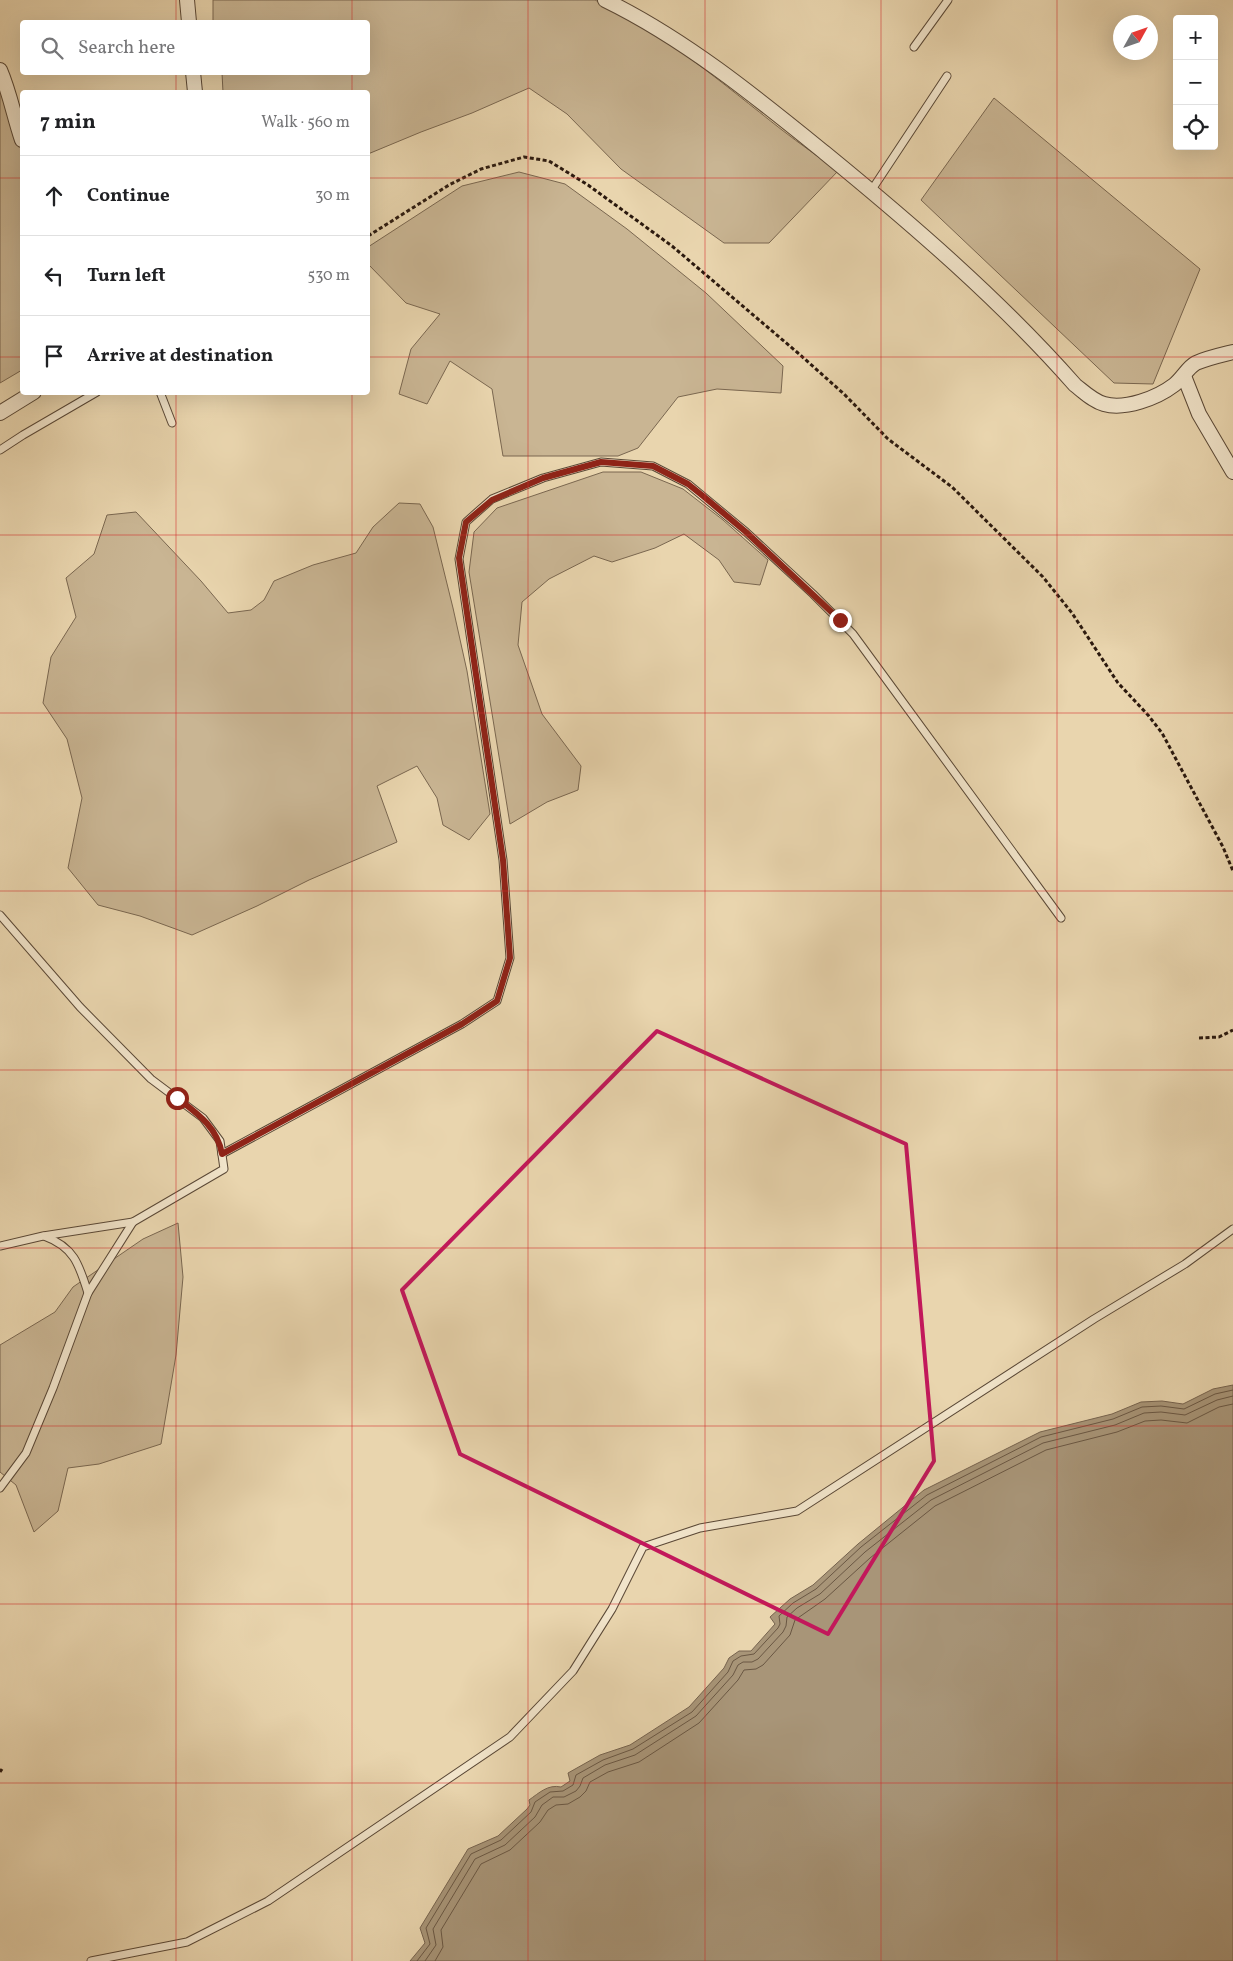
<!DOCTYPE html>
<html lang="en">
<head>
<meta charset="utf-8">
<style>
  :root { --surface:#fff; --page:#f2f2f2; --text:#202124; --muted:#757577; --line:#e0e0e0 }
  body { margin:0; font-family:Vollkorn,serif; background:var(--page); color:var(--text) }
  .controls { position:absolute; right:15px; top:15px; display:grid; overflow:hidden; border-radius:5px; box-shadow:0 5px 20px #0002 }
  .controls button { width:45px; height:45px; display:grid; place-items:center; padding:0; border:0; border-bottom:1px solid var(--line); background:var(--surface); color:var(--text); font:25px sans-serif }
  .compass { position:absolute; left:1113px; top:15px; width:45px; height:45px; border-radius:50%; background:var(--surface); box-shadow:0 5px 20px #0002; rotate:50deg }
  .stop { position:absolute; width:15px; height:15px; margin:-11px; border:4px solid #8f2418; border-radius:50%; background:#fff }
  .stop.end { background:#8f2418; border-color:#fff; box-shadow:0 1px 5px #0008 }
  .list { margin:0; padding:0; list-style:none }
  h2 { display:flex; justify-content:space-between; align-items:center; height:65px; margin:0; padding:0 20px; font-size:21px }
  h2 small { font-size:16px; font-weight:400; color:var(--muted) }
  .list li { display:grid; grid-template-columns:32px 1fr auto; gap:15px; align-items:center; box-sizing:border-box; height:80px; padding:0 20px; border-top:1px solid var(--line) }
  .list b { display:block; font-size:19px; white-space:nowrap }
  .list em { font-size:16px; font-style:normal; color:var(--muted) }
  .icon { flex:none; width:28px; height:28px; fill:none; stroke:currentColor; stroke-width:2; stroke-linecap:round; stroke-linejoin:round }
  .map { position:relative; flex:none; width:1233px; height:1961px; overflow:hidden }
  .search { position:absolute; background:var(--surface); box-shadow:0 5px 20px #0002; left:20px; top:20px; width:350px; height:55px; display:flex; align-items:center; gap:12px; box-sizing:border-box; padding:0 18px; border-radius:5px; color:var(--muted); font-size:19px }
  .panel { position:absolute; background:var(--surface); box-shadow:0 5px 20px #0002; left:20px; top:90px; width:350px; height:305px; border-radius:5px }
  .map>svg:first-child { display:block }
  .green { fill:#c9b593; stroke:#7a6750 }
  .water { fill:#a89578; stroke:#76634e }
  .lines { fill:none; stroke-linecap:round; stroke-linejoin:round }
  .shore { stroke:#6a5743; stroke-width:1 }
  .lane-casing { stroke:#5a4836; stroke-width:9 }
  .street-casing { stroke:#5a4836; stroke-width:16 }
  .path { stroke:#2b190e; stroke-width:3; stroke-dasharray:4 2.5; stroke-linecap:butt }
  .lane { stroke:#f1e4ca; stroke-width:7 }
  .street { stroke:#f1e4ca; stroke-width:14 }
  .route { stroke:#8f2418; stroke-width:6 }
  .marked { fill:none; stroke:#c2185b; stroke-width:4; stroke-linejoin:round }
  .grid { fill:none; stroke:#d62828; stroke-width:1; stroke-opacity:0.55 }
</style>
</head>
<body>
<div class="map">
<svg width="1233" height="1961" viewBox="0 0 1233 1961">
  <rect width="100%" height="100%" fill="#e9d5ae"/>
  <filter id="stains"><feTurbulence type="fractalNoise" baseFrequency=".004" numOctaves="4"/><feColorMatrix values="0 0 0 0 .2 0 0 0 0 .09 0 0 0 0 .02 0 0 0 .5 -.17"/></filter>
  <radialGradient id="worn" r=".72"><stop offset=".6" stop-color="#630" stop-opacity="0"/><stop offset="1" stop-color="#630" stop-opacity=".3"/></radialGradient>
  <g class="green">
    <path d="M213,0H595C664,33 722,83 782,130C800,144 819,157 838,171L769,243H724L621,169L567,114L529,88L472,113L421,132L368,154V92H223L222,73L368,72V22H213Z"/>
    <polygon points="0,91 22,145 22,370 0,383"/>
    <polygon points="994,98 1200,269 1153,384 1114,383 921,200"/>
    <polygon points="519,172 565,184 627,229 706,293 783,366 781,393 717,389 678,397 638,448 618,456 503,456 492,389 450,361 427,404 399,394 411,349 440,314 406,303 368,264 368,247 462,186"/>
    <polygon points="603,472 641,472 683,489 723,520 768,560 760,585 734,582 719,560 684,534 655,548 612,562 594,556 549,579 522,602 518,645 542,714 581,766 578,790 547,802 510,824 469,572 474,532 497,508"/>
    <polygon points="399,503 420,504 433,527 453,608 467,671 490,814 469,840 443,825 437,798 417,766 377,786 397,842 309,880 257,906 192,935 140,916 98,905 68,868 82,798 67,739 43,703 51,657 76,617 66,578 94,554 107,515 136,512 201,581 228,613 251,610 264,600 274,581 313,565 356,553 373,527"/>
    <polygon points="178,1223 183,1277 176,1355 161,1444 99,1464 68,1468 58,1511 34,1532 16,1485 0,1472 0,1345 55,1312 73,1287 143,1239"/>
  </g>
  <path class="water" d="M1233,1385V1961H410L425,1943L420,1928L468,1849L498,1836L527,1809L530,1805L529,1800C539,1793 548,1784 561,1787L570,1781L568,1773L600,1755L630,1745L689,1707L724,1668L729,1658L739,1651H751L775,1624L770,1617L790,1599L813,1585L858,1544L924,1490L1040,1432L1112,1414L1141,1402L1162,1401L1183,1404L1213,1389Z"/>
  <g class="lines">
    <g class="shore">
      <polyline points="417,1961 430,1944 426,1928 471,1854 501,1840 531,1812 535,1802 550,1792 563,1791 573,1785 576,1775 603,1760 633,1749 692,1712 728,1672 733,1661 741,1656 754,1654 778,1628 780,1624 779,1616 793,1603 816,1589 861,1547 927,1495 1041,1437 1113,1419 1142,1407 1161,1406 1184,1409 1215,1394 1233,1390"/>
      <polyline points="425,1961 436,1945 433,1929 475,1859 505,1845 535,1817 542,1805 553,1797 564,1797 576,1791 580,1786 583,1778 605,1765 635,1755 696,1716 733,1675 738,1665 743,1662 752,1662 758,1659 783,1632 786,1626 787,1617 797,1608 820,1594 865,1552 931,1500 1043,1443 1115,1425 1144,1413 1161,1412 1185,1415 1217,1400 1233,1396"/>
      <polyline points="435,1961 443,1947 441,1930 481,1864 510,1850 540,1822 548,1810 556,1805 568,1804 580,1797 586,1791 590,1782 608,1772 639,1762 699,1723 738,1680 744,1670 756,1669 763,1665 790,1635 795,1620 825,1599 870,1558 935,1506 1046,1450 1117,1432 1145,1421 1161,1420 1187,1423 1219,1407 1233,1404"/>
    </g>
    <g class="lane-casing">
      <g id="lane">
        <polyline points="914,47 948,0"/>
        <polyline points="871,191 947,76"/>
        <polyline points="160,392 172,423"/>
        <polyline points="0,450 23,435 97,392"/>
        <polyline points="0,915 80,1007 151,1079 203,1118 220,1141 224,1169 133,1222 43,1236 0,1246"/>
        <polyline points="222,1154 462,1024 497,1001 510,958 503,860 459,559 466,522 492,499 543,478 601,462 653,466 688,484 746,532 813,594 853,634 1061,918"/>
        <path d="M44,1236C74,1247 79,1264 88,1293"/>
        <polyline points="0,1488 26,1453 53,1388 88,1293 133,1222"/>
        <polyline points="91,1961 187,1942 268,1901 510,1737 573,1671 612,1609 643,1547 700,1528 797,1511 1094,1319 1185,1264 1233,1229"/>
      </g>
    </g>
    <g class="street-casing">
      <g id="street">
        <polyline points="187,0 189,22"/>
        <path d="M605,0C685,39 756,97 825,153C913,225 1000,300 1075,385C1084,392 1093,401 1104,404C1125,410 1157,398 1174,385C1182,379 1188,367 1196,363C1207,358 1221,355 1233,352"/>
        <path d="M0,70C10,93 14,117 22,140"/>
        <polyline points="193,72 195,92"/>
        <polyline points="1184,376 1199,414 1233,472"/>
        <polyline points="0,413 34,392"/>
      </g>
    </g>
    <g class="path">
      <polyline points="368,236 449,185 481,169 524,157 549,161 588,185 672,246 798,353 844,394 888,439 952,487 1043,577 1072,613 1118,683 1148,715 1162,733 1223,847 1233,871"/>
      <polyline points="1199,1038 1219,1037 1233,1030"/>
      <polyline points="0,1772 2,1769"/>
    </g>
    <use href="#lane" class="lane"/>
    <use href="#street" class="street"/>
  </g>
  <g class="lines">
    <path class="route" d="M177,1098C198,1114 217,1127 222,1154L462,1024L497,1001L510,958L503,860L459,558L466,522L492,500L543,478L601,462L653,466L688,484L703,496L746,532L840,620"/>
  </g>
  <path class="marked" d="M657,1031L906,1144L934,1461L828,1634L460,1454L402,1290Z"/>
  <path class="grid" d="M176,0V22M352,0V22M528,0V1961M705,0V1961M881,0V1961M1057,0V1961M176,72V92M352,72V92M0,178H22M368,178H1233M0,357H22M368,357H1233M176,392V1961M352,392V1961M0,535H1233M0,713H1233M0,891H1233M0,1070H1233M0,1248H1233M0,1426H1233M0,1604H1233M0,1783H1233"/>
  <rect width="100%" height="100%" filter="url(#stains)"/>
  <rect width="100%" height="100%" fill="url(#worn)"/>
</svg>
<div class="controls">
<button>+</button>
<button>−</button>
<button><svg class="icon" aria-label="locate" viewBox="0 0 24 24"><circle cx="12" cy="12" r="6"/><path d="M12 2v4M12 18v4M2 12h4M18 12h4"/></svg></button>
</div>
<svg class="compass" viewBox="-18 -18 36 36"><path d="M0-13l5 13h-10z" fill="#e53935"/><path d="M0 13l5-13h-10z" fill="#757577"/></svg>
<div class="stop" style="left:177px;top:1098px"></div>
<div class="stop end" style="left:840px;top:620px"></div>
<div class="search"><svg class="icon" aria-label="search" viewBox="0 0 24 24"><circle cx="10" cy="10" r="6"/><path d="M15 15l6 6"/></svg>Search here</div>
<section class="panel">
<h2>7 min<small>Walk · 560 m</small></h2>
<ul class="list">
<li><svg class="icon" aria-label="ahead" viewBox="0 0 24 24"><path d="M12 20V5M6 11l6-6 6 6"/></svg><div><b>Continue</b></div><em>30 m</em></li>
<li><svg class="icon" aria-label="left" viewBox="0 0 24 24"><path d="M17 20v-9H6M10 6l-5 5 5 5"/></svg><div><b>Turn left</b></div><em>530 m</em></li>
<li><svg class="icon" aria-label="arrive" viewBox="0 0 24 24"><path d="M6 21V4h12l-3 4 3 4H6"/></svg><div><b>Arrive at destination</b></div></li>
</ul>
</section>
</div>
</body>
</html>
